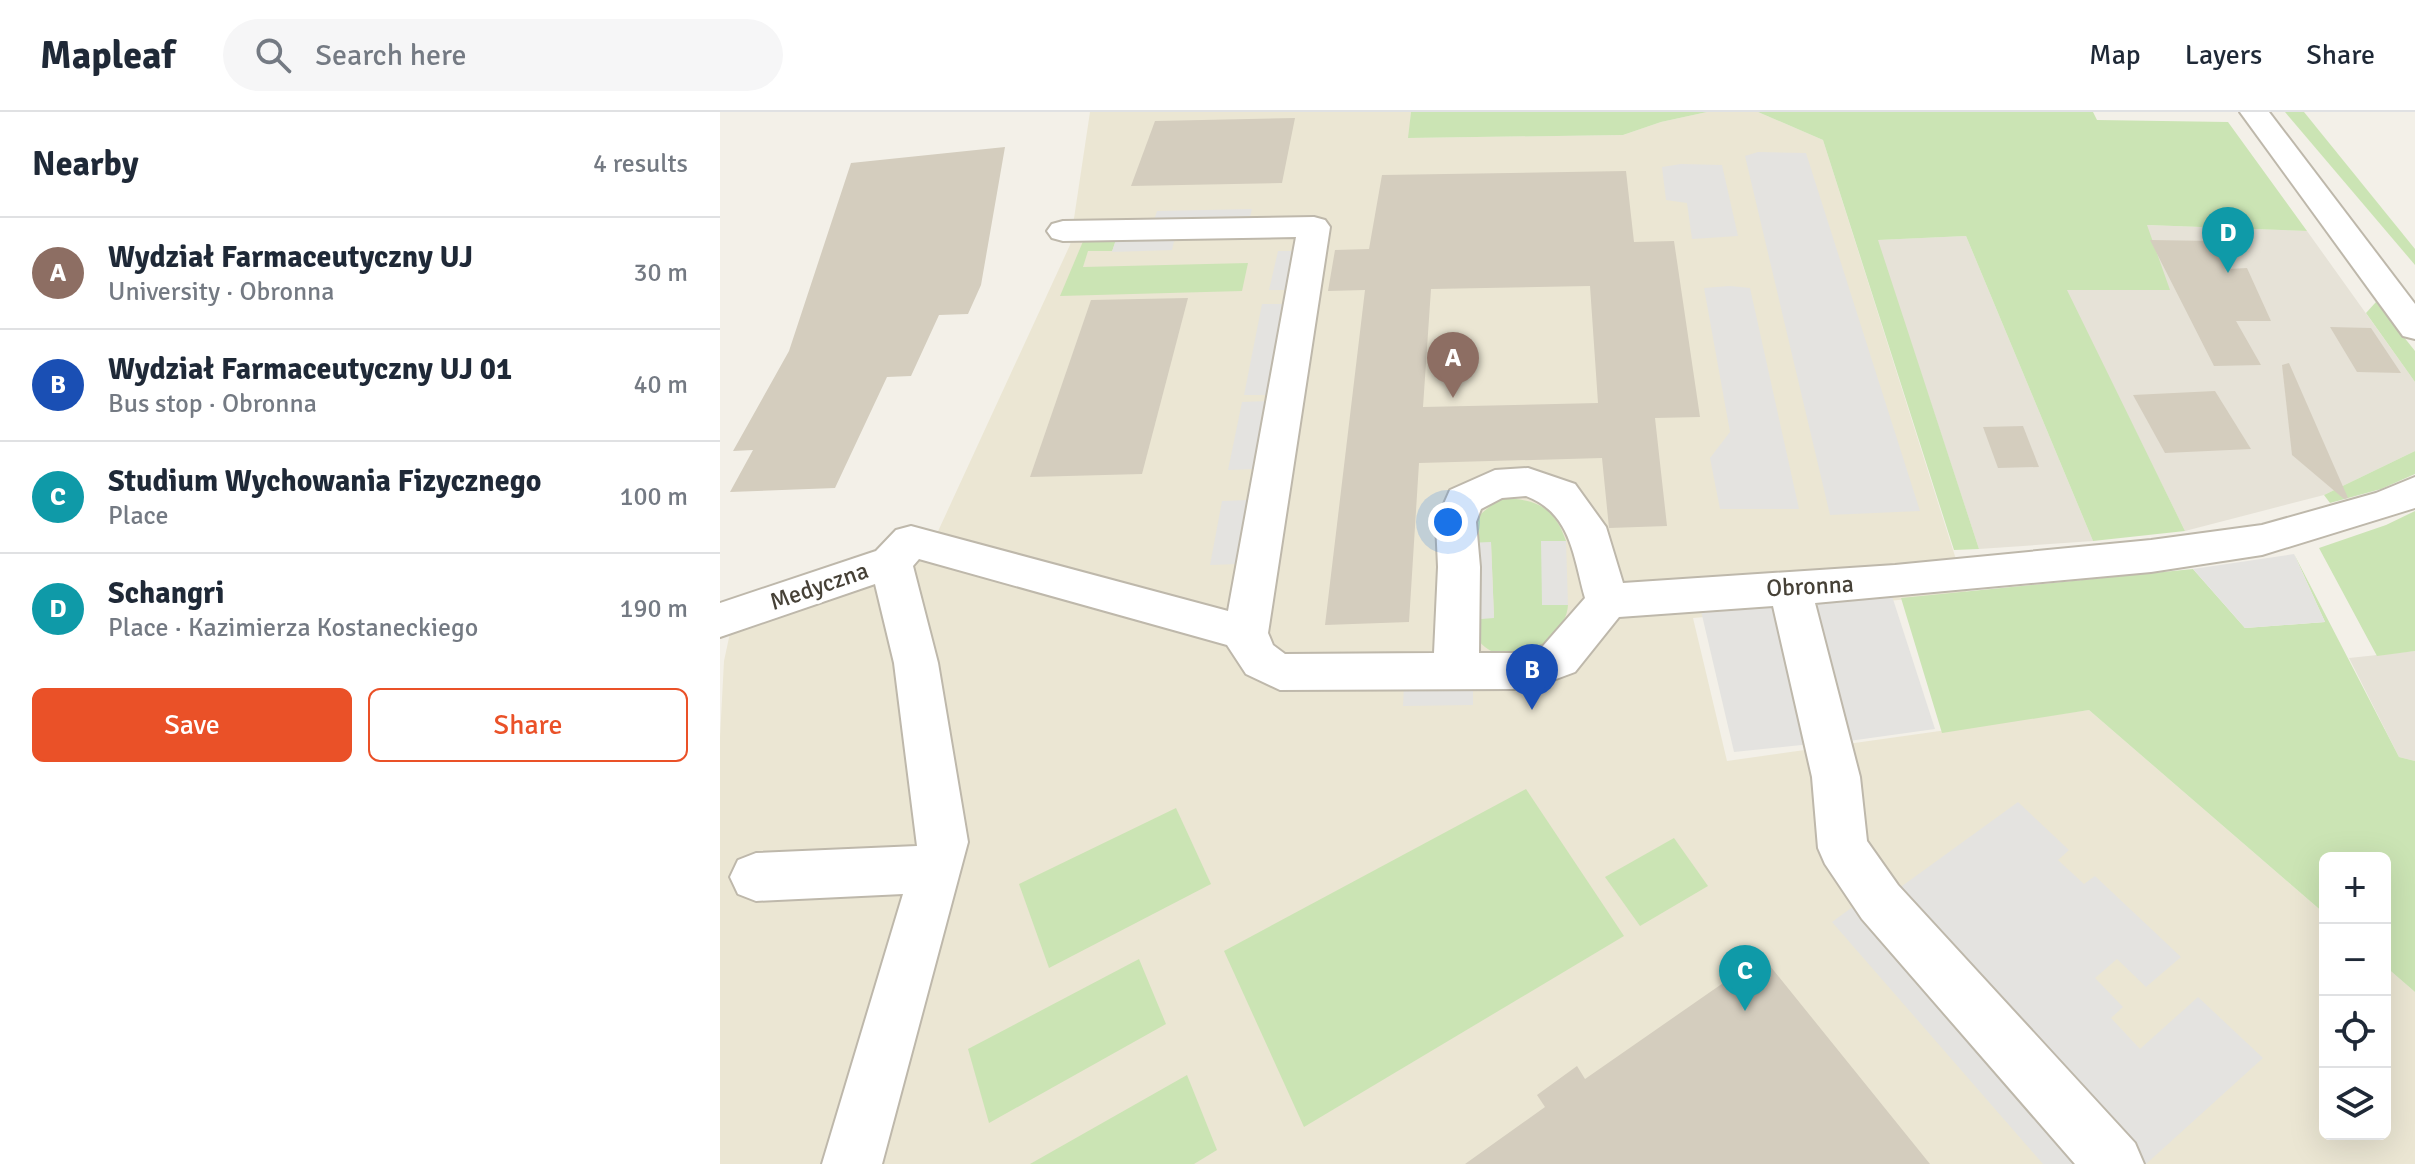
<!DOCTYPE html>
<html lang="en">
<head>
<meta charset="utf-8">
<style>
  :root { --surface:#fff; --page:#f6f6f7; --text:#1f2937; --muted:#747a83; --line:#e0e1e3; --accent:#ea5128 }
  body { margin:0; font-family:Signika,sans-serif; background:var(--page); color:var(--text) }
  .controls { position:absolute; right:24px; bottom:24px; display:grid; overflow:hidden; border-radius:12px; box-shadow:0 8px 32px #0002 }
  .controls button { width:72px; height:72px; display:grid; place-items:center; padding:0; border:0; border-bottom:2px solid var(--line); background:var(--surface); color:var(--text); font:40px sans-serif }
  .you { position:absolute; left:728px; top:410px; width:28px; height:28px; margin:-20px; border:6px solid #fff; border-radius:50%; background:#1a73e8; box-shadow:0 0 0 12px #1a73e833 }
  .badge { display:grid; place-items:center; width:52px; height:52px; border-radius:50%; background:var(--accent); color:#fff; font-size:26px; font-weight:700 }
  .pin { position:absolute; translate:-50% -66px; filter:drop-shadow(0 2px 4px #0008) }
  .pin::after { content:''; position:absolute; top:42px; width:28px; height:24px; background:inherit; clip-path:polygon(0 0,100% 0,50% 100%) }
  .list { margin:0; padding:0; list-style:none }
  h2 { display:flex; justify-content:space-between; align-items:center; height:104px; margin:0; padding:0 32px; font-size:34px }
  h2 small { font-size:26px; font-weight:400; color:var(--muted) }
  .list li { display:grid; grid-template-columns:52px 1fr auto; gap:24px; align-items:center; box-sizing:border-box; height:112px; padding:0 32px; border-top:2px solid var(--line) }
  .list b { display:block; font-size:30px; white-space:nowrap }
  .list p { margin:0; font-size:26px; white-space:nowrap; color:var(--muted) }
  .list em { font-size:26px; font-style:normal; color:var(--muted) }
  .actions { display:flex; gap:16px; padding:24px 32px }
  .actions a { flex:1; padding:18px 0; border:2px solid var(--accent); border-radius:12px; text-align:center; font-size:28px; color:var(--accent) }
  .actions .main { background:var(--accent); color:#fff }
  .icon { flex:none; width:44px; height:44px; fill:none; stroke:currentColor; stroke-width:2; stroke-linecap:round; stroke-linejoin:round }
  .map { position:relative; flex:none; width:1695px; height:1052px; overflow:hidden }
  header { display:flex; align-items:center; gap:48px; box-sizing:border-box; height:112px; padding:0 40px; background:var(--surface); border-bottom:2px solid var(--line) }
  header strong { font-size:38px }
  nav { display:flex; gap:44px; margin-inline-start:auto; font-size:28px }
  .search { width:560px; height:72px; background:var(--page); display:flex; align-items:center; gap:20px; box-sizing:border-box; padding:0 28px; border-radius:44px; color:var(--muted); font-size:30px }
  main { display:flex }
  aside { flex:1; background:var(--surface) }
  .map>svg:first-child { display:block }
  .residential { fill:#e6e2d7 }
  .education { fill:#ebe6d3 }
  .green { fill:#cbe4b4 }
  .parking { fill:#e4e3e0 }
  .building { fill:#d4cdbe; fill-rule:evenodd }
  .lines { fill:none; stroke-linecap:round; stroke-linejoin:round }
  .minor-casing { stroke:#beb8ab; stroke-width:4 }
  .minor { fill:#fff; fill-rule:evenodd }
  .labels { text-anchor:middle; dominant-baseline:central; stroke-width:7; stroke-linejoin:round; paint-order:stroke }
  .street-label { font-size:24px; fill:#464137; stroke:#fff }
</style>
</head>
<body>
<header>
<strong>Mapleaf</strong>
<div class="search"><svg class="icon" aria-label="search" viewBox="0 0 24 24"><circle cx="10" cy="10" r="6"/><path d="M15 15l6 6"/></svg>Search here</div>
<nav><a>Map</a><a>Layers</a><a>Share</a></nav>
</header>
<main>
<aside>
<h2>Nearby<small>4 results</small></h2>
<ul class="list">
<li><span class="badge" style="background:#8d6e63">A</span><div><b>Wydział Farmaceutyczny UJ</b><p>University · Obronna</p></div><em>30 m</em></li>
<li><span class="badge" style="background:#1a4fb4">B</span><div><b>Wydział Farmaceutyczny UJ 01</b><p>Bus stop · Obronna</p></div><em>40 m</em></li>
<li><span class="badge" style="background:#0f9aa8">C</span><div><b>Studium Wychowania Fizycznego</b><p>Place</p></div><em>100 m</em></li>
<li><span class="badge" style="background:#0f9aa8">D</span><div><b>Schangri</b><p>Place · Kazimierza Kostaneckiego</p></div><em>190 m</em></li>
</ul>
<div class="actions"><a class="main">Save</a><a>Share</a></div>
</aside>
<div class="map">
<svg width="1695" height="1052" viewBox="0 0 1695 1052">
  <rect width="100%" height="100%" fill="#f3f0e8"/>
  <g class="residential">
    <polygon points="1426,113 1587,119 1695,270 1695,339 1604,383 1465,419 1346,178 1449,178"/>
    <polygon points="1246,124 1373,429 1259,437 1157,128"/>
    <polygon points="1695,539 1695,649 1679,645 1629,546"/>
  </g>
  <polygon class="education" points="370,0 691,0 689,26 903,23 941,10 987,0 1038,0 1103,28 1247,482 973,506 1007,649 1369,598 1605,802 1605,1022 1665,1022 1665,854 1695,880 1695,1052 0,1052 0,625 4,549 10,521 208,441 350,133"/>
  <g class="green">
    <polygon points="691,0 987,0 941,10 903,23 688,26"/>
    <polygon points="1038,0 1373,0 1377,8 1508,10 1587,119 1427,113 1450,178 1347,178 1465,419 1373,429 1246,124 1158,128 1259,437 1234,438 1103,28"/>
    <polygon points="1565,0 1584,0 1695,137 1695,153"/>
    <polygon points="397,126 392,139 368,139 363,155 528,151 522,179 340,184 364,127"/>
    <polygon points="1656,190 1695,239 1695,270 1646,201"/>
    <polygon points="1695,339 1695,362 1661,377 1610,391 1604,383"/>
    <path d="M780,386C816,387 834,394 846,429H822V493H848C846,527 795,559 765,535C756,528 752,518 748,508L774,505L771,431H746L756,406Z"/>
    <polygon points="1695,399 1695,539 1657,544 1599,436 1666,413"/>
    <polygon points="1574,442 1679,645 1695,649 1695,880 1665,854 1665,746 1605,746 1605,802 1369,598 1222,621 1181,486 1473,457 1525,516 1605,510"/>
    <polygon points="806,677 904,824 584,1015 504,839"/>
    <polygon points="456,696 491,772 329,856 299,772"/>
    <polygon points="954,726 988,774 920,814 885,765"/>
    <polygon points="419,847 446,912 269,1011 248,937"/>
    <polygon points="467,963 497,1038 474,1052 310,1052"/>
  </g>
  <g class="parking">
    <polygon points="1038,40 1086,41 1200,399 1110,403 1025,44"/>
    <polygon points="961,52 1002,53 1018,124 972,127 967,91 946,88 942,55"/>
    <polygon points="532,97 529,109 433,111 437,99"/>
    <polygon points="455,125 452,138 392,140 396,127"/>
    <polygon points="558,139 579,139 571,178 549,178"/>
    <polygon points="1010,174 1030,176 1079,397 1000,397 990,346 1010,320 984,176"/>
    <polygon points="542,192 565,192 548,283 524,283"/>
    <polygon points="547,289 535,357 508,358 522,290"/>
    <polygon points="529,388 518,452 490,453 502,389"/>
    <polygon points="821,429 846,429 848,493 822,493"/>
    <polygon points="771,430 774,506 748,508 746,431"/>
    <polygon points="1574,442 1605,510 1525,516 1473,457"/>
    <polygon points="1172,484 1215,617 1129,629 1092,491"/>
    <polygon points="1058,492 1091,632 1014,640 981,499"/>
    <polygon points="753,571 753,593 683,594 684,573"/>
    <polygon points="1298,690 1349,738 1338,748 1364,772 1375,764 1461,845 1426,875 1397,847 1375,866 1403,895 1391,906 1420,937 1478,885 1543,946 1426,1052 1323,1052 1112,810 1138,791 1160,790"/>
  </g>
  <g class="building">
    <polygon points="575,6 562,71 411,74 435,9"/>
    <polygon points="285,35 261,173 248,202 219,203 191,264 167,265 115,376 10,380 33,338 13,339 69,239 131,51"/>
    <path d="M906,59L914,130L954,129L980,305L935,306L947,414L889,416L882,346L699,351L689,510L605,513L645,178L608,179L615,138L649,137L662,63ZM870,174L878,291L703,295L711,177Z"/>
    <polygon points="1430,128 1494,129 1508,157 1527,156 1551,209 1516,209 1541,253 1494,254"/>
    <polygon points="468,186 422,362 310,365 371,188"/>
    <polygon points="1610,215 1651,216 1681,261 1637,260"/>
    <polygon points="1569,251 1628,386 1624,387 1572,343 1562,253"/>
    <polygon points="1495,279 1531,337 1445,341 1413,283"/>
    <polygon points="1303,314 1319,355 1278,356 1263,315"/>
    <polygon points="1042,844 1210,1052 745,1052 825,995 817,983 857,954 865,967"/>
  </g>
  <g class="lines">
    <g class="minor-casing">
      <g id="minor">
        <polygon points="1520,0 1549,0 1695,192 1695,227 1683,224"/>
        <path d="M594,105L605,108L610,115L548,521L553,533L565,542L714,541L718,455L716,410L730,378L775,358L808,356L855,372L886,415L903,471L1175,453L1431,428L1542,413L1656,381L1695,365V396L1542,443L1431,460L1095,491L1140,665L1147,729L1178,773L1415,1031L1424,1052H1355L1142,807L1105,752L1098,736L1092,665L1053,494L899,505L855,560L820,573L795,577L560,578L526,562L507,533L199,447L193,454L218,551L248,730L162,1052H102L183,782L36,789L18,782L10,765L18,748L36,741L197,734L174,551L155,472L0,525V491L156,439L176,418L191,414L508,499L576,125L343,129L332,126L327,119L332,112L343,109ZM806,384C851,401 853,443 865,486L823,534L795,541H759L760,455L756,410L761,397L782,386Z"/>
      </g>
    </g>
    <use href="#minor" class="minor"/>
  </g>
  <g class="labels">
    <g class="street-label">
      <text transform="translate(99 474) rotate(-19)">Medyczna</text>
      <text transform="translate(1090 474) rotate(-3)">Obronna</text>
    </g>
  </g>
</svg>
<div class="controls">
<button>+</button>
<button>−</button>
<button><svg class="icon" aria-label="locate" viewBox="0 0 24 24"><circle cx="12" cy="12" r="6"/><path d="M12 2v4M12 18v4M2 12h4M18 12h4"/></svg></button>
<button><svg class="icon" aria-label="layers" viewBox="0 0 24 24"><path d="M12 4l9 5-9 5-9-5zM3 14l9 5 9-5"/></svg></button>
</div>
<div class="you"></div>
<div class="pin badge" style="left:733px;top:286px;background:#8d6e63">A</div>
<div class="pin badge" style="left:812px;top:598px;background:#1a4fb4">B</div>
<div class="pin badge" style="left:1025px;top:899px;background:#0f9aa8">C</div>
<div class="pin badge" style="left:1508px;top:161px;background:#0f9aa8">D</div>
</div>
</main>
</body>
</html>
